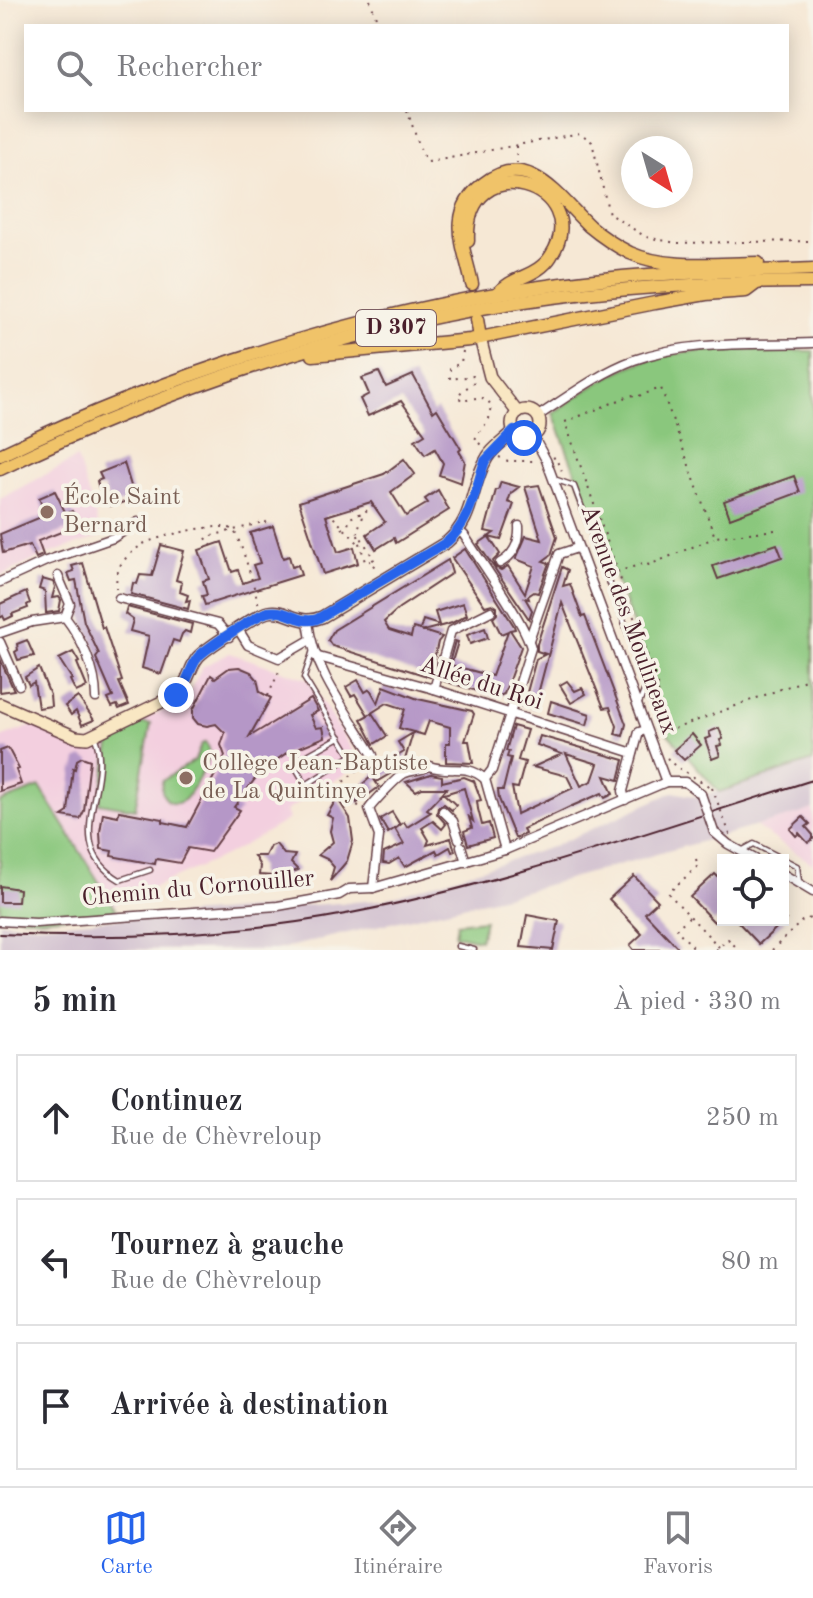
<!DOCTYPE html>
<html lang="fr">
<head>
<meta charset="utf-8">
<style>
  :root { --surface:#fff; --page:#f2f2f3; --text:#2b2b33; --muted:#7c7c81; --line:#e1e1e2; --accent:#2563eb }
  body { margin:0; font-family:"Old Standard TT",serif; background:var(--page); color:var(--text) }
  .controls { position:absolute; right:24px; bottom:24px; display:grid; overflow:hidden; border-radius:0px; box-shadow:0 4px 20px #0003 }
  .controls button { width:72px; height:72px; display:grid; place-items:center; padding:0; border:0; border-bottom:2px solid var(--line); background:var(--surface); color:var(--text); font:40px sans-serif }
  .compass { position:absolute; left:621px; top:136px; width:72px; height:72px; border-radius:50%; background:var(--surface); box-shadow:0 4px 20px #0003; rotate:143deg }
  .stop { position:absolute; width:24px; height:24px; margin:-18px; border:6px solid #2563eb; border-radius:50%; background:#fff }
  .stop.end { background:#2563eb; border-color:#fff; box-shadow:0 2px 8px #0008 }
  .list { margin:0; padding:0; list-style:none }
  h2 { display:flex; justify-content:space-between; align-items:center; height:104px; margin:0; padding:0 32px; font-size:34px }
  h2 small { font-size:26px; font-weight:400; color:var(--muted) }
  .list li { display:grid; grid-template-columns:52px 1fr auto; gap:24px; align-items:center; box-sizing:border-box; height:128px; margin:0 16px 16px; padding:0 16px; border:2px solid var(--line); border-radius:0px }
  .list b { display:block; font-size:30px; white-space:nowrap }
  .list p { margin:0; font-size:26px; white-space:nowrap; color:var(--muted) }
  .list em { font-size:26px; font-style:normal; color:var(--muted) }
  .icon { flex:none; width:44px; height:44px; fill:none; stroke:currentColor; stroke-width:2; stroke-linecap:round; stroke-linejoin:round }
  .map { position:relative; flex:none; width:813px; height:950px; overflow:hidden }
  .search { position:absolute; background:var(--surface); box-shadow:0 4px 20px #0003; left:24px; right:24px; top:24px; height:88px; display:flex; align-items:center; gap:20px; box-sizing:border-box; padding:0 28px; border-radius:0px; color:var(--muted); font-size:30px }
  .sheet { height:536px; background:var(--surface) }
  nav { display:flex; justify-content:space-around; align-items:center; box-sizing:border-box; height:112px; border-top:2px solid var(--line); background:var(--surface); font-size:22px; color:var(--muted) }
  nav a { display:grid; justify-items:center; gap:4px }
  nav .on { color:var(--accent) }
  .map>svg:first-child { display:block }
  .built { fill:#f3cfdf }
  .industrial { fill:#cfbdce }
  .green { fill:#8ac77d; stroke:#6a7354; stroke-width:2 }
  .building { fill:#b597c7; fill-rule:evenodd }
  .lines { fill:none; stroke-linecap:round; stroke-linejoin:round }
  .lane-casing { stroke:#643d44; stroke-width:7 }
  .street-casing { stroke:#643d44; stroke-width:11 }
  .secondary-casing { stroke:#643d44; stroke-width:14 }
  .primary-casing { stroke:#643d44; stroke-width:15 }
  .path { stroke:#643d44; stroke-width:2; stroke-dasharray:2 6; stroke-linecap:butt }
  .lane { stroke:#fff; stroke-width:4 }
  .street { stroke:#fff; stroke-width:8 }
  .secondary { stroke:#f9e7c3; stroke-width:11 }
  .primary { stroke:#f0c369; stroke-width:12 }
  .tram { stroke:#4a1f2b; stroke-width:2 }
  .street-bridge-casing { stroke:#643d44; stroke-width:11; stroke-linecap:butt }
  .path-bridge { stroke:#643d44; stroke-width:2; stroke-dasharray:2 6; stroke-linecap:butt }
  .street-bridge { stroke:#fff; stroke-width:8 }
  .route { stroke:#2563eb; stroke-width:10 }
  .education-dot { fill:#8d6e63; stroke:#f7f3e8; stroke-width:3 }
  .labels { text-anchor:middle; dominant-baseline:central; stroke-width:7; stroke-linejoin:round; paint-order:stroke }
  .shield { fill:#f7f3e8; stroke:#7e5f64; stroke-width:2 }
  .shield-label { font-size:22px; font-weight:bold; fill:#4a1f2b }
  .education-label { font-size:24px; fill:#785e54; stroke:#f7f3e8; text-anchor:start }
  .street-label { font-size:24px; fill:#4a1f2b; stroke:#f7f3e8 }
</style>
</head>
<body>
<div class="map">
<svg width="813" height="950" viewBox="0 0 813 950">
  <rect width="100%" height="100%" fill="#f7f3e8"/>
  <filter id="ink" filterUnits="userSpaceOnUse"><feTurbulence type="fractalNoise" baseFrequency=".0125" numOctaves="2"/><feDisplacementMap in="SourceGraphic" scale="16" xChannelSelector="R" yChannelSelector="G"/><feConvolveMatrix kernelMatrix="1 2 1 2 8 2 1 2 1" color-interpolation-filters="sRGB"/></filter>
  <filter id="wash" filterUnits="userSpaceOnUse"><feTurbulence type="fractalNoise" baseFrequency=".006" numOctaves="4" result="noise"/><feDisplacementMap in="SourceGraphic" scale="32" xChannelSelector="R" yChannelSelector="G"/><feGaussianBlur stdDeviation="1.8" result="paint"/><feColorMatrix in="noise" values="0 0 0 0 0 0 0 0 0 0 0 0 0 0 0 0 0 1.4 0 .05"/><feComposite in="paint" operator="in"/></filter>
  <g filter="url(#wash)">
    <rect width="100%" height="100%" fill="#f6e8d5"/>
    <g class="built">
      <polygon points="77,458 98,524 106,532 100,537 48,554 0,576 0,499"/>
      <polygon points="230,653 308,679 361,764 286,811 289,819 229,854 113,905 40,787 0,802 0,738 35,725 81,747 176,705 189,693 202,667"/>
      <polygon points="813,809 813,864 755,826 799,814"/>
    </g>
    <polygon class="industrial" points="813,761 813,809 799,814 518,893 275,950 0,949 0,922 37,925 382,900 552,847 673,792 698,797"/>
    <g class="green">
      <path d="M813,351V761L719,792L661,726L649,696L655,683L553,413C584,392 614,369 651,359C702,345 760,351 813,351Z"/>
      <polygon points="138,723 151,724 135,809 99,803 112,735"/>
      <path d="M205,742C208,747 210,747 209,754C209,761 190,796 184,800C169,810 159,794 162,781L195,760L201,745Z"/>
      <polygon points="40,787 117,911 40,919 0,914 0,802"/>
      <polygon points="485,920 480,940 455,935 457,923"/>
    </g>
    <g id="blocks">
      <g class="building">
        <polygon points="379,372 386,387 413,375 433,412 437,409 461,449 459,451 465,461 461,483 439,475 443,463 435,449 425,455 415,440 425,434 401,401 368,416 360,399 369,394 362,378"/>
        <polygon points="404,459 415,474 391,492 406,516 428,503 425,499 438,490 449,510 396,543 394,538 376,549 367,534 385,522 371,502 326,516 338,552 354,547 358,563 323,574 299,502 384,474"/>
        <polygon points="124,463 135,499 110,506 104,487 99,489 97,481 102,479 99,473"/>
        <polygon points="794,476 800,492 730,518 724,501"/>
        <polygon points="501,482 519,487 511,493 508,502 514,504 501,540 489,537 500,554 493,561 495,567 501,570 508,566 525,593 534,566 516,559 526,536 542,540 525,487 539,485 557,537 551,555 543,561 549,563 538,593 534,592 528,596 529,599 525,598 532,610 529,619 478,544 494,533 485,531 496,490 498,490"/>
        <polygon points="55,491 66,514 72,511 79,525 38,541 43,555 36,558 30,545 3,553 0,534 46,515 39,498"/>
        <polygon points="273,526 283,558 289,556 292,567 298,565 301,575 205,605 202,596 207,595 203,581 209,579 199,550 222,542 232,572 238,570 243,583 258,578 253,565 260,563 250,533"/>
        <polygon points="777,544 782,557 718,579 713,566"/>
        <polygon points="161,545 184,551 176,580 182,582 180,592 188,595 186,601 190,600 188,609 131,594 133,583 137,584 140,575 152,576"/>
        <polygon points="465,549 514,626 515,629 510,630 521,647 504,694 497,697 444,681 455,641 458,642 451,665 492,676 508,631 501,634 493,618 497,614 497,607 492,604 485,606 452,558"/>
        <polygon points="448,560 452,573 399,608 384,622 389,630 411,637 413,628 420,630 423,620 439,625 435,612 463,603 467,615 452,623 423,631 442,637 438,642 430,677 332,646 328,640 334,630"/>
        <polygon points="83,563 102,628 104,627 122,681 119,682 129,705 119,709 117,705 112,707 108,699 113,697 96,658 99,654 84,622 76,580 71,581 68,573 74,571 72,566"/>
        <polygon points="562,567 568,570 563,586 570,584 582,617 585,616 626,724 623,736 615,734 617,726 610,707 604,708 562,603 534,709 520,705 523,695 526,696 536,659 546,654 537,651 537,644"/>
        <polygon points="42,579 53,582 55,587 52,598 59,597 61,600 59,611 46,613 45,591 39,589"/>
        <polygon points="26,592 30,603 27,605 28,608 12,614 13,616 5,620 3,616 0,618 0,604"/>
        <polygon points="127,607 192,624 190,633 185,631 182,634 179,642 173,640 161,674 142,668 149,636 130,631 133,620 125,614"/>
        <polygon points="485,628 488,638 470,644 467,635"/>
        <polygon points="27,640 34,656 18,660 15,652 18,650 17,644"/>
        <polygon points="73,652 79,662 77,663 87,687 76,692 70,680 72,679 59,659"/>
        <polygon points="0,659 13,688 14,690 0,692"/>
        <polygon points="239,667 251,672 257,679 260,692 271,698 249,737 311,699 318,711 310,715 316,728 323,727 325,737 288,752 261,771 234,807 240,810 210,852 188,848 180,863 156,859 155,864 111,856 112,851 101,849 100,832 103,813 118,816 119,811 163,819 163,822 187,827 225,756 221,745 225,733 216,724 207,726 198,724 193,718 193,710 211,675 215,678 229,668"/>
        <polygon points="39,668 50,695 51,706 38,708 34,682 29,685 25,677"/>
        <polygon points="358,680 365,692 370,689 378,703 384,686 418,699 472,711 474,714 465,741 469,741 473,763 446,762 446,743 450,743 450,727 429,721 424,735 399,728 405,709 387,703 368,715 355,694 351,696 346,687"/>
        <polygon points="567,681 575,691 582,688 586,694 571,703 560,685"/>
        <polygon points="78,697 94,720 82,725 76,711 71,715 65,706"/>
        <polygon points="551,701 590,714 587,725 548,713"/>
        <polygon points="372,713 387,736 374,744 361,719"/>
        <path d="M513,726L527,730L518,760L525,762L518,788L512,787L517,814L573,788L567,776L533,767L562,754L537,745L540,736L624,760L619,780L605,776L613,794L605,798L602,793L572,806L523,829L525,834L515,838L499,799L498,790H503L511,758L507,757L509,751H506ZM566,754L598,764L592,781L581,786Z"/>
        <polygon points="719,728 723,739 720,740 722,745 717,746 720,756 712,759 705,739 711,737 709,732"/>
        <polygon points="413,733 403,766 393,772 391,770 393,772 376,782 372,775 376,773 374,770 404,752 398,742"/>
        <polygon points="692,734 701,745 684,760 674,750"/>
        <polygon points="8,748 19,769 16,770 21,784 0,791 0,751"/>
        <polygon points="82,757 90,760 84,811 80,819 62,816 68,812 73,768 75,769 77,760"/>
        <polygon points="431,774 442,776 442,782 464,777 474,781 481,800 477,801 478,809 482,825 489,823 493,838 468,845 464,831 472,828 469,817 473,821 464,788 444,794 456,805 452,810 444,804 438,807 437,814 446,824 442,829 433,821 422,828 429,840 427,845 451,838 455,851 452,852 450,847 438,854 436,850 405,867 399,858 389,864 383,863 384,853 404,844 395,829 404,822 407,827 431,812 427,809 447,788 422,788 416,791 406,782"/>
        <polygon points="372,776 379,787 357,803 351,794"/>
        <polygon points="337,798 350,818 353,841 347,861 330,881 334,867 327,859 318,855 333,842 330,831 333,818 327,815"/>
        <polygon points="392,812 400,825 388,833 380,819"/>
        <polygon points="803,817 810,824 806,827 813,835 813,839 808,843 799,833 796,836 790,829"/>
        <polygon points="276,844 284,854 295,855 291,863 298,870 284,875 282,882 273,883 273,876 259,875 260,866 254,856 265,856 270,846"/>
        <polygon points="715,874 723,882 723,914 714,922 690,897"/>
        <polygon points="634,876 658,901 645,913 680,950 634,950 630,945 642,934 609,899"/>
        <polygon points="0,886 19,889 18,902 0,902"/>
        <polygon points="527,915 559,921 553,950 521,947"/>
        <polygon points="736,920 785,920 759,944"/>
      </g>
    </g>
  </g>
  <g filter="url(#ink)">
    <use href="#blocks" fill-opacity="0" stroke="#643d44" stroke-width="2"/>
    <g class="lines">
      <g class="lane-casing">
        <g id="lane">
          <polyline points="554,479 574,486 647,684 638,706"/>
          <path d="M313,650L304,678C320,704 335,730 351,756L306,785L293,763L340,737"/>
          <path d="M95,738C114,785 58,844 120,880L150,870"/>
          <polyline points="743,850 754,844 797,866 799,881"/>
          <polyline points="458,946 474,950"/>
        </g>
      </g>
      <g class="street-casing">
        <g id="street">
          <path d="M538,416C569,396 599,373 634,360C690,340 755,345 813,343"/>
          <polyline points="533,436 546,460 666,782 685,782 701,794"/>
          <path d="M459,531L464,535C480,561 525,622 531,648L492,770L485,779L505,850"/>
          <path d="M500,563C514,555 520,542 519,526"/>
          <polyline points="58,576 70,604 65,617"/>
          <polyline points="0,582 46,561 113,538 138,522"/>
          <polyline points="119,598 218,624 229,637"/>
          <path d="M308,622C314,672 348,713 373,755"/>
          <polyline points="238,629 248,645 279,658 310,640"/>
          <path d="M0,633L32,622L65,617C82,639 96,670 96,698"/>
          <polyline points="529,640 559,554 577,548"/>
          <polyline points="0,642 19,685"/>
          <polyline points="315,656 434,689 633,753"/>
          <polyline points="434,689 451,631 491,611"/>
          <polyline points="625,800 623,791 639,732 646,730"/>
          <polyline points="443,811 453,821 459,839"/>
          <polyline points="714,832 728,844 757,860"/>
          <polyline points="461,846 466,862"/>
          <polyline points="783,874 813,892"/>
          <path d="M373,888L379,836L369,809C374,802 398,776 405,773C413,770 420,771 429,766C451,774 465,762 485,779"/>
          <polyline points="0,921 36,923 278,906 339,895 349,889 373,888 505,850 666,782"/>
        </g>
      </g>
      <g class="secondary-casing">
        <g id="secondary">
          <polyline points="480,338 490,377 518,413"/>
          <circle cx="526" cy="424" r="14"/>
          <path d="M0,704L76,737L87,738L176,695C190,681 189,668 198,657C205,649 258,614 268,612C287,608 297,627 322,617L447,542C476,517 469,488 487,458C493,447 506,440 514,431"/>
        </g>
      </g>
      <g class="primary-casing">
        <g id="primary">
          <path d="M468,241C464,143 596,187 551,256C538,277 512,276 497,294"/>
          <path d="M472,284C465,248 445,213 483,184C529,148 560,199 589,226C601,236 616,246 630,253C668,270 718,263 758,263"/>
          <polyline points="477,319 480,338"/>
          <polyline points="313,355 470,340 655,303 706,294 746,291 758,282"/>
          <path d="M0,455C191,363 402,299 613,278C679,271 747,272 813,269"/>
          <path d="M0,469C173,386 362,322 553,297C640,286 726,282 813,282"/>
        </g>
      </g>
      <g class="path">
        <polyline points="370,0 379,26"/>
        <polyline points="407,110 422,154 429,162 580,133 592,142 609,214 646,237 676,243 813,241"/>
        <polyline points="516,146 517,163"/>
        <path d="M463,351L461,362L450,369V379L473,376L475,380C471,387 463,388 458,396L462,401C474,399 483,393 491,405L489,419L475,439L483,447"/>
        <polyline points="499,457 508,461 535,461"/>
        <polyline points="553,458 555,457 563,474"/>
        <polyline points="373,505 365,512 357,531 374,559 371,561 375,568"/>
        <polyline points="326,516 333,517 359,544"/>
        <polyline points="342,529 348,525 350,518 364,512"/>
        <polyline points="358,535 365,562 370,561"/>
        <path d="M212,546L206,538C226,531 246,528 265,521L270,527"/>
        <polyline points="617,572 645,563 649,565 714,538"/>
        <path d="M116,589C116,579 117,568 124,560C129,555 137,548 143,544C156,537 222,520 233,530C240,536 256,593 259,606"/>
        <polyline points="268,696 281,667"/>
        <polyline points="659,731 666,732 813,677"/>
        <polyline points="670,731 657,700 659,688 565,422 632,395 636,397 661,388 715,537 775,530"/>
        <polyline points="667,758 675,766 712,788"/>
        <polyline points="359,806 352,803 342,783 366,763"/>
        <polyline points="696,859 698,866 668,893 719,947"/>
        <polyline points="689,917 676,929 696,950"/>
        <polyline points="716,950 728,939 739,950"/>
        <polyline points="772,950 802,921 813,917"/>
      </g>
      <use href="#lane" class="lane"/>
      <use href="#street" class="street"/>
      <use href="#secondary" class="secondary"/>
      <use href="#primary" class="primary"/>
      <path class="tram" d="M0,934C118,940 235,935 351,913C508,883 661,827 813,780"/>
      <g class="street-bridge-casing">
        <polyline id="street-bridge" points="701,794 714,832"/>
      </g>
      <polyline class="path-bridge" points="712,788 731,837"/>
      <use href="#street-bridge" class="street-bridge"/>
    </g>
  </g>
  <g class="lines" filter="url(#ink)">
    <path class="route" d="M176,695C190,681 189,668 198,657C205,649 258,614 268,612C286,608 299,625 317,619L447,542C471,521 475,490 485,461L514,431L524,438"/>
  </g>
  <g class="education-dot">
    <circle cx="47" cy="512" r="8"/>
    <circle cx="186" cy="778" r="8"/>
  </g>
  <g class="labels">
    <rect class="shield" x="356" y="310" width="80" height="36" rx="6"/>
    <g class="shield-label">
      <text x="396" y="328">D 307</text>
    </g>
    <g class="education-label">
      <text x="63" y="498">École Saint<tspan x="63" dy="28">Bernard</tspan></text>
      <text x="202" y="764">Collège Jean-Baptiste<tspan x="202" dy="28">de La Quintinye</tspan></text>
    </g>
    <g class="street-label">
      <text transform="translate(628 620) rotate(70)">Avenue des Moulineaux</text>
      <text transform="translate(481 684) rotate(18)">Allée du Roi</text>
      <text transform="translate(198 889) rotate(-5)">Chemin du Cornouiller</text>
    </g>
  </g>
</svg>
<div class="controls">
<button><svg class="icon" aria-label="locate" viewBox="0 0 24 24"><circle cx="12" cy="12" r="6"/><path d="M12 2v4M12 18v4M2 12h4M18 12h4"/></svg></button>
</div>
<svg class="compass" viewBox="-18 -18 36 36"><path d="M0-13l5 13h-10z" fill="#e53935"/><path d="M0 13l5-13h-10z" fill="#7c7c81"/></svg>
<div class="stop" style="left:524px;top:438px"></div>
<div class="stop end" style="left:176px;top:695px"></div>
<div class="search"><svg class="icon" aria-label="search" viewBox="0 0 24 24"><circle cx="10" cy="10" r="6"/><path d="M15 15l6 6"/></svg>Rechercher</div>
</div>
<section class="sheet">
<h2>5 min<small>À pied · 330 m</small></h2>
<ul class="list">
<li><svg class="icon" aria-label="ahead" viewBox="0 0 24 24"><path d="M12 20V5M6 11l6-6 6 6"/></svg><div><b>Continuez</b><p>Rue de Chèvreloup</p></div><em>250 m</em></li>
<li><svg class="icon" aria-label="left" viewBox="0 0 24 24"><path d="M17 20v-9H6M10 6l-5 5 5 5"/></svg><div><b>Tournez à gauche</b><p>Rue de Chèvreloup</p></div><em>80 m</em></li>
<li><svg class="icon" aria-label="arrive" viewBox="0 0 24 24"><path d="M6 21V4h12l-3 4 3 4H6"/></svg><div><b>Arrivée à destination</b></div></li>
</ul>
</section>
<nav>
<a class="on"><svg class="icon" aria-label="map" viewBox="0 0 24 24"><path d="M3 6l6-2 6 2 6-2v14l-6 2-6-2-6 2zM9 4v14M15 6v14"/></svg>Carte</a>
<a><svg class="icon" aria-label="directions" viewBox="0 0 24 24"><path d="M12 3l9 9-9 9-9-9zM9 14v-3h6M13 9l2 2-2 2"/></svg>Itinéraire</a>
<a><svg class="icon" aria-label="saved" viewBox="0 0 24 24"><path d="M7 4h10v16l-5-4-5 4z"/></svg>Favoris</a>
</nav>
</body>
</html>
